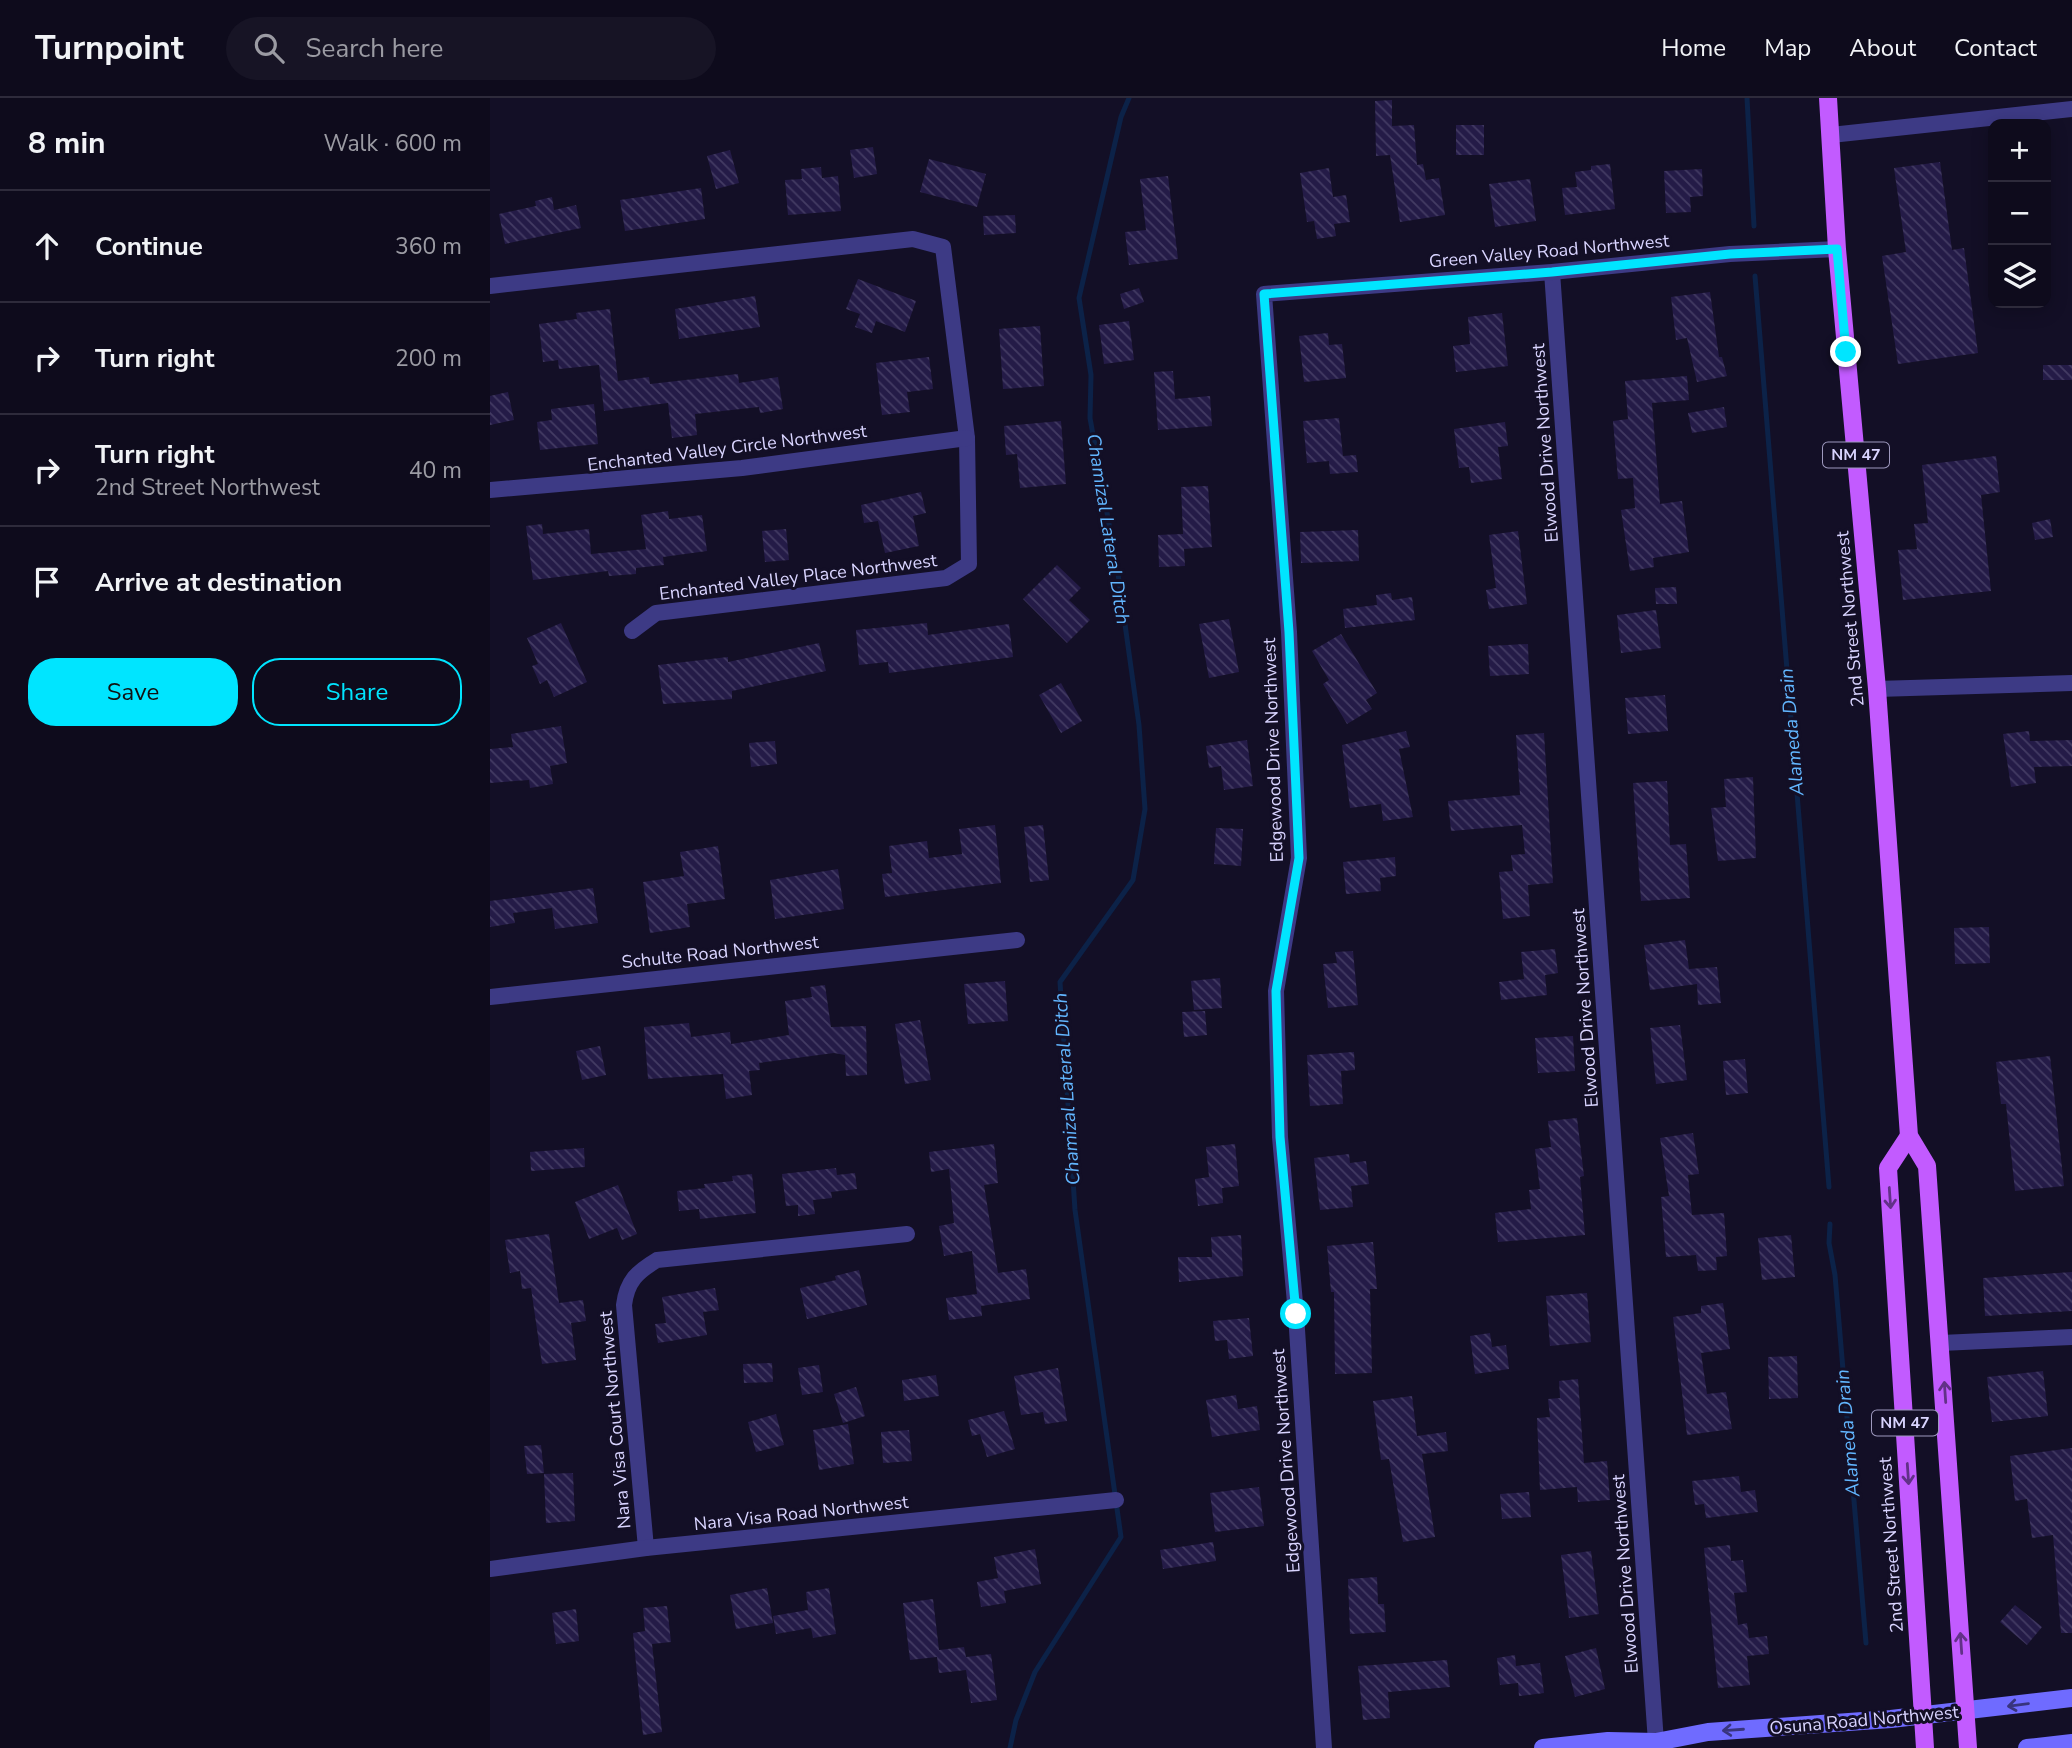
<!DOCTYPE html>
<html lang="en">
<head>
<meta charset="utf-8">
<style>
  :root { --surface:#0e0b1c; --page:#171425; --text:#f1f3f6; --muted:#9b9ba3; --line:#2e2b3b; --accent:#00e5ff }
  body { margin:0; font-family:"Nunito Sans",sans-serif; background:var(--page); color:var(--text) }
  .controls { position:absolute; right:21px; top:21px; display:grid; overflow:hidden; border-radius:14px; box-shadow:0 4px 18px #0003 }
  .controls button { width:63px; height:63px; display:grid; place-items:center; padding:0; border:0; border-bottom:2px solid var(--line); background:var(--surface); color:var(--text); font:35px sans-serif }
  .stop { position:absolute; width:21px; height:21px; margin:-16px; border:5px solid #00e5ff; border-radius:50%; background:#fff }
  .stop.end { background:#00e5ff; border-color:#fff; box-shadow:0 2px 7px #0008 }
  .list { margin:0; padding:0; list-style:none }
  h2 { display:flex; justify-content:space-between; align-items:center; height:91px; margin:0; padding:0 28px; font-size:30px }
  h2 small { font-size:23px; font-weight:400; color:var(--muted) }
  .list li { display:grid; grid-template-columns:46px 1fr auto; gap:21px; align-items:center; box-sizing:border-box; height:112px; padding:0 28px; border-top:2px solid var(--line) }
  .list b { display:block; font-size:26px; white-space:nowrap }
  .list p { margin:0; font-size:23px; white-space:nowrap; color:var(--muted) }
  .list em { font-size:23px; font-style:normal; color:var(--muted) }
  .actions { display:flex; gap:14px; padding:21px 28px }
  .actions a { flex:1; padding:16px 0; border:2px solid var(--accent); border-radius:28px; text-align:center; font-size:24px; color:var(--accent) }
  .actions .main { background:var(--accent); color:#111 }
  .icon { flex:none; width:38px; height:38px; fill:none; stroke:currentColor; stroke-width:2; stroke-linecap:round; stroke-linejoin:round }
  .map { position:relative; flex:none; width:1582px; height:1650px; overflow:hidden }
  header { display:flex; align-items:center; gap:42px; box-sizing:border-box; height:98px; padding:0 35px; background:var(--surface); border-bottom:2px solid var(--line) }
  header strong { font-size:33px }
  nav { display:flex; gap:38px; margin-inline-start:auto; font-size:24px }
  .search { width:490px; height:63px; background:var(--page); display:flex; align-items:center; gap:18px; box-sizing:border-box; padding:0 24px; border-radius:38px; color:var(--muted); font-size:26px }
  main { display:flex }
  aside { flex:1; background:var(--surface) }
  .map>svg:first-child { display:block }
  .lines { fill:none; stroke-linecap:round; stroke-linejoin:round }
  .stream { stroke:#0c2248; stroke-width:5 }
  .building { fill:url(#building-back-hatch) }
  .minor { stroke:#3d3a85; stroke-width:16 }
  .secondary { stroke:#6f6bff; stroke-width:18 }
  .primary { stroke:#c25bff; stroke-width:18 }
  .oneway { stroke:#623188 }
  .oneway2 { stroke:#38347d }
  .route { stroke:#00e5ff; stroke-width:9 }
  .labels { text-anchor:middle; dominant-baseline:central; stroke-width:6; stroke-linejoin:round; paint-order:stroke }
  .shield { fill:#130f26; stroke:#9e99be; stroke-width:2 }
  .shield-label { font-size:16px; font-weight:bold; fill:#d9d4ff }
  .street-label { font-size:18px; fill:#d9d4ff; stroke:#130f26 }
  .water-label { font-size:19px; font-style:italic; fill:#62b6ff; stroke:#130f26 }
</style>
</head>
<body>
<header>
<strong>Turnpoint</strong>
<div class="search"><svg class="icon" aria-label="search" viewBox="0 0 24 24"><circle cx="10" cy="10" r="6"/><path d="M15 15l6 6"/></svg>Search here</div>
<nav><a>Home</a><a>Map</a><a>About</a><a>Contact</a></nav>
</header>
<main>
<aside>
<h2>8 min<small>Walk · 600 m</small></h2>
<ul class="list">
<li><svg class="icon" aria-label="ahead" viewBox="0 0 24 24"><path d="M12 20V5M6 11l6-6 6 6"/></svg><div><b>Continue</b></div><em>360 m</em></li>
<li><svg class="icon" aria-label="right" viewBox="0 0 24 24"><path d="M7 20v-9h11M14 6l5 5-5 5"/></svg><div><b>Turn right</b></div><em>200 m</em></li>
<li><svg class="icon" aria-label="right" viewBox="0 0 24 24"><path d="M7 20v-9h11M14 6l5 5-5 5"/></svg><div><b>Turn right</b><p>2nd Street Northwest</p></div><em>40 m</em></li>
<li><svg class="icon" aria-label="arrive" viewBox="0 0 24 24"><path d="M6 21V4h12l-3 4 3 4H6"/></svg><div><b>Arrive at destination</b></div></li>
</ul>
<div class="actions"><a class="main">Save</a><a>Share</a></div>
</aside>
<div class="map">
<svg width="1582" height="1650" viewBox="0 0 1582 1650">
  <defs>
    <pattern id="building-back-hatch" width="6" height="6" patternUnits="userSpaceOnUse" patternTransform="scale(1.75)"><rect width="6" height="6" fill="#241b47"/><path d="M-1 5l2 2M0 0l6 6M5-1l2 2" fill="none" stroke="#433b63"/></pattern>
  </defs>
  <rect width="100%" height="100%" fill="#130f26"/>
  <g class="lines">
    <g class="stream">
      <polyline points="1257,0 1264,128"/>
      <polyline points="1265,178 1339,1089"/>
      <polyline points="1340,1126 1339,1145 1345,1177 1376,1545"/>
      <polyline points="520,1650 526,1622 545,1574 631,1439 585,1112 570,884 643,782 655,711 649,627 628,476 600,320 601,277 589,200 631,19 639,0"/>
    </g>
  </g>
  <g class="building">
    <polygon points="902,2 902,28 924,27 927,67 933,66 936,82 949,80 955,117 910,124 900,57 886,58 885,3"/>
    <rect x="966" y="27" width="28" height="30"/>
    <polygon points="383,49 387,76 364,80 360,52"/>
    <polygon points="240,52 249,85 226,91 217,58"/>
    <polygon points="439,61 496,76 487,109 430,94"/>
    <polygon points="1450,64 1462,152 1474,150 1488,255 1408,266 1392,158 1416,154 1404,70"/>
    <polygon points="1120,66 1125,111 1075,117 1072,90 1087,89 1085,74 1101,72 1101,68"/>
    <polygon points="331,69 332,80 348,78 351,113 298,117 295,82 312,81 311,71"/>
    <polygon points="839,70 843,99 856,97 860,124 844,126 846,138 827,141 824,123 817,124 810,75"/>
    <polygon points="1212,71 1213,98 1200,99 1201,114 1176,115 1174,73"/>
    <polygon points="678,78 688,161 639,167 635,134 656,132 650,81"/>
    <polygon points="1040,81 1046,123 1005,129 999,86"/>
    <polygon points="211,90 215,121 135,133 130,102"/>
    <polygon points="62,99 64,112 86,107 91,130 15,146 9,116 46,108 45,103"/>
    <polygon points="525,117 526,135 494,137 493,118"/>
    <polygon points="368,181 426,203 415,234 386,223 382,235 365,229 370,216 356,211"/>
    <polygon points="649,190 654,204 634,211 630,196"/>
    <polygon points="1220,194 1229,259 1232,259 1237,278 1207,284 1197,240 1186,242 1181,199"/>
    <polygon points="265,198 270,229 189,241 185,211"/>
    <polygon points="120,211 128,283 159,279 160,286 248,276 249,285 288,279 293,311 270,315 269,309 205,316 207,337 182,340 178,305 114,313 109,267 69,271 68,262 53,264 49,226 87,221 86,215"/>
    <polygon points="1012,215 1018,268 966,274 963,248 980,246 978,219"/>
    <polygon points="639,223 644,262 614,266 609,227"/>
    <polygon points="550,228 554,288 513,291 509,231"/>
    <polygon points="838,235 839,247 852,246 856,280 814,284 809,238"/>
    <polygon points="439,259 443,291 417,294 420,314 392,317 386,265"/>
    <rect x="1553" y="267" width="29" height="15"/>
    <polygon points="683,273 685,301 720,298 722,328 668,332 664,274"/>
    <polygon points="1197,278 1199,302 1162,305 1170,406 1192,403 1199,454 1163,460 1164,469 1140,473 1131,412 1145,410 1143,380 1128,381 1123,323 1138,321 1135,283"/>
    <polygon points="18,294 24,322 0,327 0,298"/>
    <polygon points="104,306 108,346 50,352 47,324 62,322 61,311"/>
    <polygon points="1234,309 1237,329 1202,335 1198,315"/>
    <polygon points="849,320 853,358 866,357 868,374 840,376 839,363 817,365 813,323"/>
    <polygon points="571,323 576,386 530,390 527,356 516,357 514,328"/>
    <polygon points="1015,324 1018,348 1008,349 1012,381 981,385 979,369 969,370 964,331"/>
    <polygon points="1506,358 1510,394 1491,397 1501,493 1413,502 1408,452 1427,451 1424,426 1438,425 1432,367"/>
    <polygon points="718,388 722,449 694,451 695,468 669,469 668,437 693,436 691,389"/>
    <polygon points="431,394 436,415 423,418 429,448 395,455 388,423 374,425 371,407"/>
    <polygon points="178,413 179,421 212,417 217,453 173,459 174,467 146,470 146,476 119,478 118,473 43,482 36,428 52,426 53,436 99,431 101,456 156,451 151,417"/>
    <polygon points="1560,421 1563,439 1545,442 1542,425"/>
    <polygon points="296,431 299,462 275,464 272,433"/>
    <polygon points="868,432 869,463 811,465 810,434"/>
    <polygon points="1028,433 1037,506 999,511 996,492 1006,490 999,437"/>
    <polygon points="567,467 591,490 579,502 600,522 577,545 533,501"/>
    <polygon points="1186,489 1187,506 1166,506 1165,490"/>
    <polygon points="901,495 902,502 922,499 925,522 855,530 853,511 887,507 886,497"/>
    <polygon points="1166,512 1171,550 1131,555 1127,517"/>
    <polygon points="739,521 749,574 719,580 709,526"/>
    <polygon points="71,525 97,584 64,599 57,582 50,586 42,568 48,566 37,540"/>
    <polygon points="437,525 438,537 519,526 523,559 399,575 398,564 369,567 366,532"/>
    <polygon points="851,536 887,595 876,602 882,611 857,626 833,586 839,582 822,553"/>
    <polygon points="329,545 336,573 242,593 242,601 173,606 168,567 238,559 238,564"/>
    <polygon points="1038,546 1039,576 1000,578 998,548"/>
    <polygon points="571,585 592,623 571,635 549,597"/>
    <polygon points="1175,597 1178,633 1138,636 1135,600"/>
    <polygon points="71,628 77,665 60,668 63,686 40,690 39,682 0,685 0,651 23,649 21,636"/>
    <polygon points="916,633 920,649 909,651 923,719 893,723 891,706 860,710 852,647"/>
    <polygon points="1539,633 1540,643 1582,642 1582,668 1544,669 1546,685 1521,689 1513,636"/>
    <polygon points="1054,635 1063,785 1038,787 1040,818 1013,821 1009,774 1023,773 1021,757 1035,756 1032,727 961,733 958,703 1030,697 1026,637"/>
    <polygon points="757,642 763,688 734,692 731,668 719,670 716,648"/>
    <polygon points="285,643 287,666 261,669 259,645"/>
    <polygon points="1263,679 1266,760 1228,763 1221,710 1236,709 1234,681"/>
    <polygon points="1177,683 1180,747 1196,746 1200,800 1151,803 1143,685"/>
    <polygon points="505,727 511,785 395,799 392,776 402,775 399,748 437,743 439,760 472,756 469,731"/>
    <polygon points="553,727 559,782 540,784 534,729"/>
    <polygon points="726,730 753,731 751,768 724,766"/>
    <polygon points="228,748 235,801 197,806 200,829 160,835 153,784 194,778 190,754"/>
    <polygon points="905,759 906,778 890,780 891,793 856,796 853,764"/>
    <polygon points="348,771 354,811 285,821 280,782"/>
    <polygon points="103,790 108,825 65,831 62,810 23,815 25,825 0,829 0,803"/>
    <polygon points="1499,829 1500,865 1465,866 1464,830"/>
    <polygon points="1195,842 1199,871 1227,869 1231,905 1208,907 1207,886 1160,892 1154,847"/>
    <polygon points="1065,851 1068,875 1055,877 1057,897 1011,902 1009,884 1034,881 1031,854"/>
    <polygon points="863,853 868,907 838,910 833,866 847,865 845,854"/>
    <polygon points="730,880 732,910 704,912 701,883"/>
    <polygon points="515,883 518,923 478,926 474,886"/>
    <polygon points="335,887 341,929 376,928 377,977 356,978 355,957 344,955 269,965 270,972 259,973 262,997 236,1001 233,976 158,981 154,929 199,925 201,939 240,934 241,946 299,937 295,903 322,899 320,889"/>
    <polygon points="715,913 717,937 694,939 692,914"/>
    <polygon points="430,922 441,982 415,986 405,926"/>
    <polygon points="1190,927 1197,982 1166,986 1160,930"/>
    <polygon points="1083,938 1085,973 1048,975 1045,940"/>
    <polygon points="110,948 116,977 92,982 86,953"/>
    <polygon points="864,954 865,972 851,973 853,1006 820,1008 817,957"/>
    <polygon points="1560,958 1574,1088 1525,1093 1516,1006 1511,1006 1506,964"/>
    <polygon points="1255,961 1258,995 1236,997 1233,963"/>
    <polygon points="1087,1020 1094,1078 1090,1079 1095,1137 1008,1144 1005,1115 1041,1111 1039,1092 1050,1091 1045,1051 1061,1049 1058,1023"/>
    <polygon points="1203,1035 1209,1076 1198,1077 1202,1117 1234,1115 1237,1158 1226,1159 1227,1172 1208,1173 1206,1157 1176,1159 1171,1099 1179,1098 1170,1040"/>
    <polygon points="504,1046 508,1085 494,1087 508,1175 536,1171 540,1201 491,1208 492,1218 459,1222 456,1200 487,1196 482,1153 454,1158 449,1128 464,1125 459,1071 441,1074 439,1054"/>
    <polygon points="745,1046 749,1088 732,1090 733,1105 708,1108 705,1081 719,1079 716,1049"/>
    <polygon points="94,1050 95,1069 41,1073 40,1054"/>
    <polygon points="859,1056 860,1065 876,1063 879,1086 861,1088 863,1109 830,1112 824,1060"/>
    <polygon points="346,1070 347,1077 365,1075 367,1091 341,1094 342,1100 323,1102 325,1116 308,1118 308,1107 296,1108 292,1076"/>
    <polygon points="262,1076 266,1115 210,1121 209,1111 189,1113 187,1093 215,1090 214,1086 243,1083 242,1078"/>
    <polygon points="128,1087 147,1136 132,1142 127,1130 99,1141 85,1104"/>
    <polygon points="59,1136 69,1205 93,1202 96,1223 81,1225 86,1262 52,1266 41,1190 32,1191 30,1173 20,1175 15,1142"/>
    <polygon points="751,1137 753,1178 689,1184 688,1159 722,1159 721,1139"/>
    <polygon points="1301,1137 1305,1179 1272,1182 1268,1140"/>
    <polygon points="883,1144 887,1191 880,1191 882,1275 845,1276 844,1194 841,1194 837,1148"/>
    <polygon points="369,1172 377,1207 317,1221 310,1190 346,1182 345,1178"/>
    <polygon points="1582,1174 1582,1213 1495,1218 1493,1180"/>
    <polygon points="225,1190 229,1212 213,1214 217,1237 168,1245 165,1226 176,1225 172,1199"/>
    <polygon points="1097,1195 1101,1244 1060,1248 1056,1198"/>
    <polygon points="1233,1205 1240,1251 1211,1255 1217,1296 1236,1294 1242,1331 1197,1337 1183,1219 1211,1215 1211,1208"/>
    <polygon points="759,1220 763,1258 739,1261 737,1242 725,1243 723,1223"/>
    <polygon points="1000,1235 1002,1249 1016,1247 1019,1271 985,1276 980,1238"/>
    <polygon points="1307,1258 1308,1300 1279,1301 1278,1259"/>
    <polygon points="282,1265 283,1284 254,1285 253,1266"/>
    <polygon points="329,1267 333,1294 312,1297 308,1270"/>
    <polygon points="568,1270 577,1323 555,1326 553,1314 531,1317 524,1278"/>
    <polygon points="1553,1273 1558,1318 1502,1324 1497,1279"/>
    <polygon points="446,1277 449,1298 414,1303 412,1282"/>
    <polygon points="1088,1281 1094,1365 1117,1363 1120,1402 1088,1404 1087,1389 1050,1392 1047,1320 1060,1319 1058,1301 1070,1300 1069,1283"/>
    <polygon points="366,1289 375,1318 353,1325 344,1296"/>
    <polygon points="746,1297 748,1311 767,1308 770,1332 722,1339 716,1302"/>
    <polygon points="922,1298 927,1338 956,1334 958,1353 932,1356 945,1439 913,1444 899,1361 891,1362 883,1303"/>
    <polygon points="514,1313 525,1351 497,1359 490,1336 482,1338 478,1322"/>
    <polygon points="286,1316 294,1347 266,1354 258,1324"/>
    <polygon points="358,1326 364,1366 329,1372 323,1332"/>
    <polygon points="419,1332 422,1363 393,1365 391,1334"/>
    <polygon points="51,1347 54,1375 37,1376 34,1348"/>
    <polygon points="1582,1350 1582,1535 1571,1535 1563,1437 1542,1440 1537,1401 1525,1403 1520,1358"/>
    <polygon points="83,1375 85,1423 56,1425 54,1376"/>
    <polygon points="1249,1378 1251,1394 1265,1392 1268,1414 1216,1420 1214,1406 1205,1407 1202,1383"/>
    <polygon points="769,1389 774,1428 725,1434 720,1395"/>
    <polygon points="1039,1394 1041,1419 1012,1421 1010,1396"/>
    <polygon points="723,1444 726,1463 673,1471 670,1452"/>
    <polygon points="1240,1447 1241,1463 1253,1462 1257,1494 1244,1495 1248,1527 1257,1525 1259,1540 1277,1538 1279,1556 1257,1558 1260,1587 1228,1590 1214,1450"/>
    <polygon points="545,1451 551,1486 514,1493 516,1505 491,1509 487,1484 508,1480 504,1459"/>
    <polygon points="1101,1453 1109,1516 1079,1520 1071,1457"/>
    <polygon points="887,1479 888,1506 894,1506 896,1534 860,1536 858,1481"/>
    <polygon points="277,1490 283,1525 246,1531 240,1497"/>
    <polygon points="339,1490 346,1536 323,1540 321,1530 286,1536 283,1518 318,1512 316,1494"/>
    <polygon points="443,1501 449,1552 474,1549 476,1559 501,1556 507,1602 481,1605 476,1572 449,1575 447,1559 420,1562 413,1505"/>
    <polygon points="1525,1507 1552,1529 1537,1547 1510,1524"/>
    <polygon points="177,1508 181,1544 162,1546 172,1634 153,1637 143,1535 155,1533 153,1510"/>
    <polygon points="86,1511 89,1543 66,1546 62,1515"/>
    <polygon points="1106,1550 1115,1591 1085,1599 1075,1558"/>
    <polygon points="1025,1557 1026,1568 1050,1565 1054,1595 1029,1598 1028,1585 1010,1587 1007,1560"/>
    <polygon points="957,1562 960,1589 898,1594 900,1620 873,1622 868,1568"/>
  </g>
  <g class="lines">
    <g class="minor">
      <polyline points="1341,37 1582,11"/>
      <polyline points="1062,174 1166,1644"/>
      <polyline points="0,188 423,141 453,149 477,340 479,466 456,480 166,515 142,533"/>
      <polyline points="0,392 252,370 477,340"/>
      <polyline points="1387,591 1582,585"/>
      <polyline points="0,899 527,842"/>
      <polyline points="1451,1245 1582,1239"/>
      <path d="M156,1450L134,1207C137,1183 147,1174 167,1162L417,1136"/>
      <polyline points="0,1471 156,1450 626,1402"/>
      <polyline points="834,1650 806,1216 790,1039 786,893 809,760 799,534 774,196 1062,174 1240,156 1347,151"/>
    </g>
    <g class="secondary">
      <polyline points="1053,1650 1118,1643 1166,1644 1218,1634 1401,1621 1582,1600"/>
      <polyline points="1537,1650 1582,1645"/>
    </g>
    <g class="primary">
      <polyline points="1338,0 1347,151 1387,591 1419,1038 1437,1068 1478,1650"/>
      <polyline points="1419,1038 1398,1070 1435,1650"/>
    </g>
  </g>
  <defs><path id="oneway-shaft" d="M-6 0H5M1.5-3L5.5 0L1.5 3" fill="none" stroke-width="1.6" stroke-linecap="round" stroke-linejoin="round" transform="scale(1.75)"/></defs>
  <g class="oneway">
    <use href="#oneway-shaft" transform="translate(1400 1100) rotate(86)"/>
    <use href="#oneway-shaft" transform="translate(1455 1294) rotate(-94)"/>
    <use href="#oneway-shaft" transform="translate(1418 1376) rotate(86)"/>
    <use href="#oneway-shaft" transform="translate(1471 1545) rotate(-94)"/>
  </g>
  <g class="oneway2">
    <use href="#oneway-shaft" transform="translate(1528 1607) rotate(173)"/>
    <use href="#oneway-shaft" transform="translate(1243 1632) rotate(176)"/>
  </g>
  <g class="lines">
    <polyline class="route" points="806,1216 790,1039 786,893 809,760 799,534 774,196 1062,174 1240,156 1347,151 1356,254"/>
  </g>
  <g class="labels">
    <g class="shield">
      <rect x="1333" y="344.5" width="66" height="25" rx="5"/>
      <rect x="1382" y="1312.5" width="66" height="25" rx="5"/>
    </g>
    <g class="shield-label">
      <text x="1366" y="357">NM 47</text>
      <text x="1415" y="1325">NM 47</text>
    </g>
    <g class="street-label">
      <text transform="translate(1059 153) rotate(-5)">Green Valley Road Northwest</text>
      <text transform="translate(1055 345) rotate(-94)">Elwood Drive Northwest</text>
      <text transform="translate(237 350) rotate(-7)">Enchanted Valley Circle Northwest</text>
      <text transform="translate(308 479) rotate(-7)">Enchanted Valley Place Northwest</text>
      <text transform="translate(1360 521) rotate(-95)">2nd Street Northwest</text>
      <text transform="translate(783 652) rotate(-92)">Edgewood Drive Northwest</text>
      <text transform="translate(230 854) rotate(-6)">Schulte Road Northwest</text>
      <text transform="translate(1095 910) rotate(-94)">Elwood Drive Northwest</text>
      <text transform="translate(125 1322) rotate(-95)">Nara Visa Court Northwest</text>
      <text transform="translate(796 1363) rotate(-94)">Edgewood Drive Northwest</text>
      <text transform="translate(311 1415) rotate(-6)">Nara Visa Road Northwest</text>
      <text transform="translate(1401 1447) rotate(-94)">2nd Street Northwest</text>
      <text transform="translate(1135 1476) rotate(-94)">Elwood Drive Northwest</text>
      <text transform="translate(1374 1622) rotate(-5)">Osuna Road Northwest</text>
    </g>
    <g class="water-label">
      <text transform="translate(618 431) rotate(81)">Chamizal Lateral Ditch</text>
      <text transform="translate(1302 634) rotate(-95)">Alameda Drain</text>
      <text transform="translate(577 991) rotate(-94)">Chamizal Lateral Ditch</text>
      <text transform="translate(1358 1335) rotate(-95)">Alameda Drain</text>
    </g>
  </g>
</svg>
<div class="controls">
<button>+</button>
<button>−</button>
<button><svg class="icon" aria-label="layers" viewBox="0 0 24 24"><path d="M12 4l9 5-9 5-9-5zM3 14l9 5 9-5"/></svg></button>
</div>
<div class="stop" style="left:806px;top:1216px"></div>
<div class="stop end" style="left:1356px;top:254px"></div>
</div>
</main>
</body>
</html>
